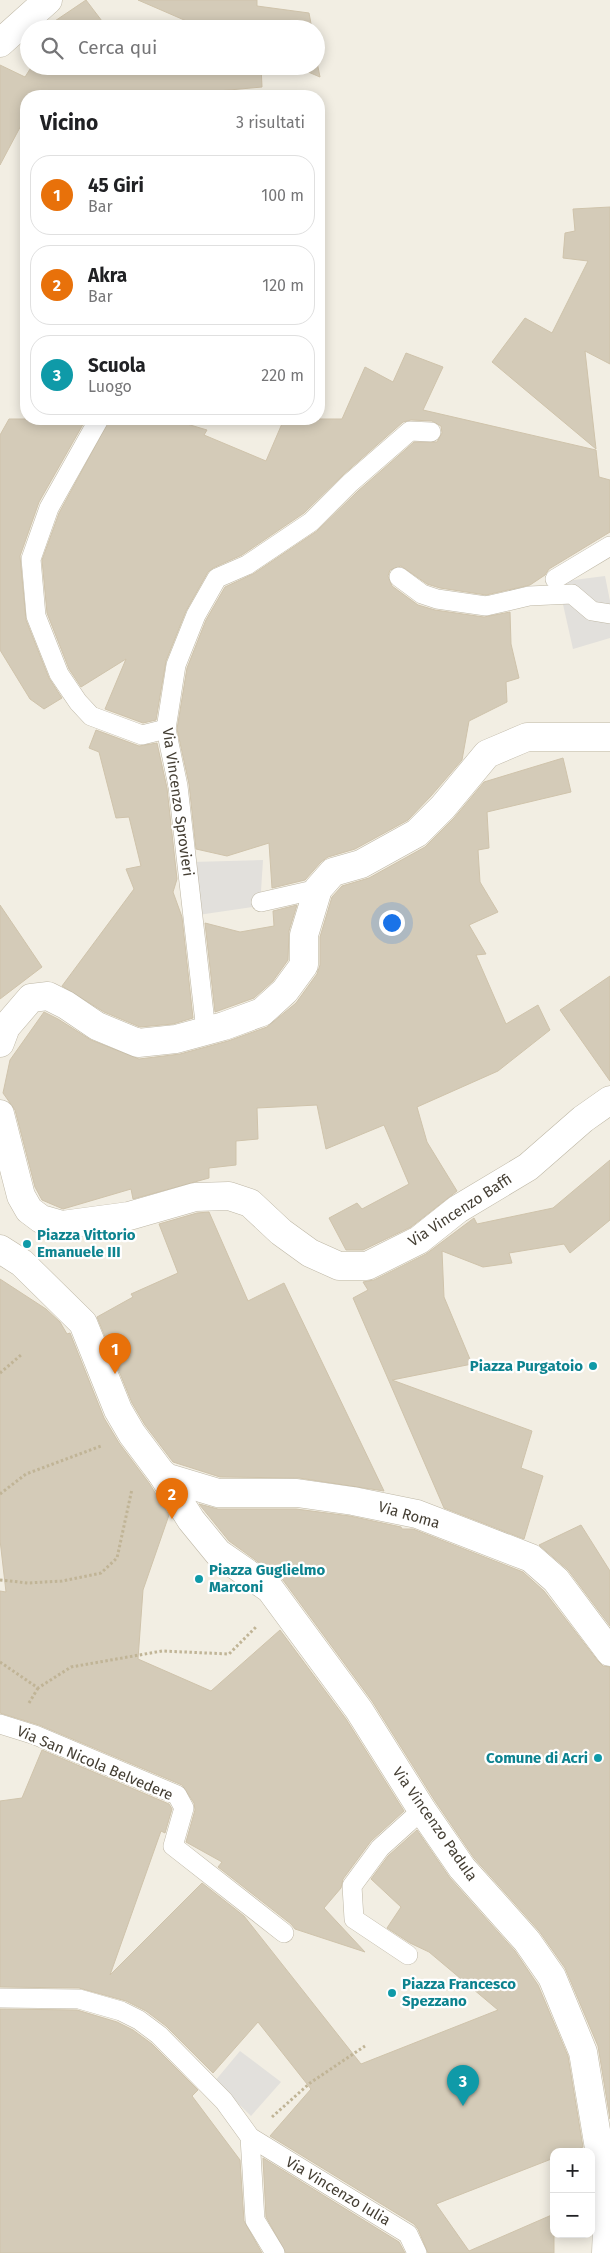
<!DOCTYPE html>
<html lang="it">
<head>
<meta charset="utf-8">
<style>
  :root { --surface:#fff; --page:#f6f6f6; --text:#202124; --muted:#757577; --line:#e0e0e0; --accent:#ff420d }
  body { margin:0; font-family:"Fira Sans",sans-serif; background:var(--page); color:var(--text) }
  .controls { position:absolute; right:15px; bottom:15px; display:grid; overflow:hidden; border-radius:10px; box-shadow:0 2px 12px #0003 }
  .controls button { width:45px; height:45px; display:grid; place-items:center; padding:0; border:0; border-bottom:1px solid var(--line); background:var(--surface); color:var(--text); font:25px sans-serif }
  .you { position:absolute; left:391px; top:922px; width:18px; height:18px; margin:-12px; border:4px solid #fff; border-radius:50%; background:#1a73e8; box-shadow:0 0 0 8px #1a73e833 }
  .badge { display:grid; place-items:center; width:32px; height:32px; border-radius:50%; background:var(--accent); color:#fff; font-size:16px; font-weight:700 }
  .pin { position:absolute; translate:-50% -41px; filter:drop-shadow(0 1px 2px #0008) }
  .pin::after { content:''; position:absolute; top:26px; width:18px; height:15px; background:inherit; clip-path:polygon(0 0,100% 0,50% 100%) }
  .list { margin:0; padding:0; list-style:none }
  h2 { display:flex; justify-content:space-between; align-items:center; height:65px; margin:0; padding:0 20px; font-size:21px }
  h2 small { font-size:16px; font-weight:400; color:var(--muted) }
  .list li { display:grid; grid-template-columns:32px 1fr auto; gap:15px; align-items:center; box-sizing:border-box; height:80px; margin:0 10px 10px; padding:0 10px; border:1px solid var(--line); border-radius:20px }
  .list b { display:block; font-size:19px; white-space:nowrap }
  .list p { margin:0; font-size:16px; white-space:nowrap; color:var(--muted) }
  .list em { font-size:16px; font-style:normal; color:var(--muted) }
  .icon { flex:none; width:28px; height:28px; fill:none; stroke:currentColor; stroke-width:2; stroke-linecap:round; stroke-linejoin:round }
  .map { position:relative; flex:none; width:610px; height:2253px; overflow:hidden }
  .search { position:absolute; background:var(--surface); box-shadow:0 2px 12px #0003; left:20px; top:20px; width:305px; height:55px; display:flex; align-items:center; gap:12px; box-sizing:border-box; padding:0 18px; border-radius:28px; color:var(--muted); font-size:19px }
  .panel { position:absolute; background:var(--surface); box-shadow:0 2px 12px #0003; left:20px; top:90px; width:305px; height:335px; border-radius:20px }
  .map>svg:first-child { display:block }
  .parking { fill:#e2e0dc }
  .building { fill:#d4cbb8; stroke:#cfc3ab }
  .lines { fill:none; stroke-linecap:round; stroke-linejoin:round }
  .service-casing { stroke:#beb7a5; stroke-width:20 }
  .minor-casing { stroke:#beb7a5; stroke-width:29 }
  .path { stroke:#c0b496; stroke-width:3; stroke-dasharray:2.5 2.5; stroke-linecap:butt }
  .service { stroke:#fff; stroke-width:19 }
  .minor { stroke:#fff; stroke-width:28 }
  .culture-dot { fill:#0f9aa8; stroke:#fff; stroke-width:2 }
  .labels { text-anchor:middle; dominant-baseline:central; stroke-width:4.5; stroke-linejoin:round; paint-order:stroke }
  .street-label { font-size:15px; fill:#443e33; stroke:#fff }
  .culture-label { font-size:15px; font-weight:bold; fill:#0d838f; stroke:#fff; text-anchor:start }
</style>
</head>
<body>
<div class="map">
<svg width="610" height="2253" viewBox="0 0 610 2253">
  <rect width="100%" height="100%" fill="#f2eee3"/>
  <g class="parking">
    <polygon points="605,576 610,601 610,638 573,649 558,582"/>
    <polygon points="263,860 260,906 198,915 192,862"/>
    <polygon points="240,2051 281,2082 251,2116 215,2081"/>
  </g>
  <g class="building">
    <polygon points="86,0 108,29 47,29 46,27"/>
    <polygon points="138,0 257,0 257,6 309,13 312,29 205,29"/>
    <polygon points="316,57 320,77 294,66 316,66"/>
    <polygon points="0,65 25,77 32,66 261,66 262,87 207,92 212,96 26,96 26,116 0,165"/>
    <polygon points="610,207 610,364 585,351 596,449 492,362 525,318 552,333 588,261 563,258 565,233 575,231 573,209"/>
    <polygon points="406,353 443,367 423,410 596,450 599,477 610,480 610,532 549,569 545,575 530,585 486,595 440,588 427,584 401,566 390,570 388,576 392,586 418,605 435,610 484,617 510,612 511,644 519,678 506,682 507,702 469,721 462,760 431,796 408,820 355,849 328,857 321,862 305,880 272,888 269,843 227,856 196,849 189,784 177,729 187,668 206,620 225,587 253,574 317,531 358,491 414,442 437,442 442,433 441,426 432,421 411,420 403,422 343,475 304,513 242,555 213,568 208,572 186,611 166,661 156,720 143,723 105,709 126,659 81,687 69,669 47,613 42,560 59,513 110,419 170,419 207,430 204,435 266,461 284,419 342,419 365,367 393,382"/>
    <polygon points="9,419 86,419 39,502 20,556 26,620 49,678 62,698 44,709 30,699 0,650 0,435"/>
    <polygon points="96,730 139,746 157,743 167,788 177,879 173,892 182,917 193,1018 173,1024 140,1027 104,1012 62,986 134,889 126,869 141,866 129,817 116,818 99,752 89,748"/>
    <polygon points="563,758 571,792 487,812 489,848 478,850 480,882 498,912 469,925 486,954 476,955 506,1024 538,1005 550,1030 498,1071 417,1107 427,1142 457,1191 411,1227 363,1250 346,1250 329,1218 357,1203 362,1209 409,1184 384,1125 326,1149 317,1105 257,1108 258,1139 236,1141 236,1165 209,1168 209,1178 133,1199 131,1189 63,1209 42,1200 35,1187 15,1110 3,1093 10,1060 44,1012 58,1019 91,1040 139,1059 180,1054 228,1041 267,1027 296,1003 317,974 320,965 320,937 332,897 342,886 369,878 425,847 454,818 484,782"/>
    <polygon points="0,905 42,967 0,999"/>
    <polygon points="297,905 289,931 288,960 273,981 254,998 215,1012 205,923 240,932 274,926 273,911"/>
    <polygon points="610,976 610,1081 560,1010"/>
    <polygon points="610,1160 610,1220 570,1253 564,1244 509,1253 512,1263 483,1267 442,1251 444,1297 472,1364 392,1380 532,1431 521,1468 543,1476 524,1539 444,1508 353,1298 368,1290 363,1282 374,1280 426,1254 474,1218 477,1224 553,1208"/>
    <polygon points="209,1212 248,1301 284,1283 384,1491 299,1478 220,1477 173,1462 145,1425 132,1403 97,1317 133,1297 131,1294 178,1273 159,1224 197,1213"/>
    <polygon points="0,1279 46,1309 60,1322 67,1334 70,1333 104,1418 119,1443 149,1483 169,1515 143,1590 138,1659 211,1691 280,1630 346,1719 404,1811 371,1841 343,1879 341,1888 324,1908 365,1952 295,1929 291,1924 218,1867 222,1862 186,1842 195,1810 194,1803 182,1785 39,1725 0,1713 0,1591 6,1592 0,1540"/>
    <polygon points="199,1504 218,1509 296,1509 350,1516 401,1527 402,1529 413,1529 523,1572 544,1591 598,1661 603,1666 610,1667 610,2119 598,2046 565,1968 539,1931 474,1858 435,1801 372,1701 283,1580 229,1541"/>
    <polygon points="581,1525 610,1571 610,1626 568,1570 539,1545"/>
    <polygon points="42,1750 169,1804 172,1809 165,1833 161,1831 110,1975 202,1883 244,1916 361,2064 498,2010 429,1952 410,1943 387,1928 401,1907 371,1879 388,1856 417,1830 450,1878 515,1951 538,1985 568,2056 583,2147 571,2152 554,2152 554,2158 436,2204 469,2251 554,2214 554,2253 428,2253 418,2229 414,2224 270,2136 311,2089 258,2022 213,2073 166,2026 146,2011 126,2001 79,1988 0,1987 0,1801 22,1798"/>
    <polygon points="0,2009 77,2010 117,2022 133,2030 152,2044 198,2090 192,2096 240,2160 244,2221 262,2253 0,2253"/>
    <polygon points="263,2158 399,2242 405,2253 286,2253 266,2217"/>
  </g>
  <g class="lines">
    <g class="service-casing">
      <g id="service">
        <polyline points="99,419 49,508 31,559 36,616 59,674 78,702 91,716 142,735 166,729"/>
        <polyline points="399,577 422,594 437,599 486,606 529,596 572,594 592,611 610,614"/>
        <polyline points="555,579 610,546"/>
        <polyline points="261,902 318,889"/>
        <polyline points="206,1031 178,786 166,729 176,665 196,615 217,578 247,565 311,522 350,483 410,431 431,432"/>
        <polyline points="0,1724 35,1735 177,1795 184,1808 173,1846 284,1933"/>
        <polyline points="408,1955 354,1919 352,1886 380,1848 422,1810"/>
        <polyline points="0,1998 79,1999 121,2011 139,2020 159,2035 224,2101 250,2137 255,2220 275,2253"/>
        <polyline points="250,2137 408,2234 417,2253"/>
      </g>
    </g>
    <g class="minor-casing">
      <g id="minor">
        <polyline points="0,43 48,0"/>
        <polyline points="0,1043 6,1027 31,998 48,996 66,1005 97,1026 138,1043 176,1039 224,1026 262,1012 285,991 304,965 304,935 318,889 333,872 361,864 417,833 443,807 487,754 527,737 610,737"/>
        <polyline points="0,1114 21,1196 29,1210 41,1219 62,1225 129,1216 195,1197 229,1196 250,1203 281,1232 310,1253 339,1266 367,1266 419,1240 458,1209 528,1167 583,1119 610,1100"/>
        <polyline points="0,1249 22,1263 83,1323 118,1410 132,1434 162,1474 191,1520 218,1553 270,1589 359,1710 422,1810 462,1868 527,1941 552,1977 583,2052 608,2203 606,2253"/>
        <polyline points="162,1474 168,1478 218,1493 297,1493 353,1501 417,1514 531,1558 556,1580 610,1652"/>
      </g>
    </g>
    <g class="path">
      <polyline points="0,1373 21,1355"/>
      <polyline points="0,1494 26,1474 101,1446"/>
      <polyline points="0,1580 28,1583 62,1581 101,1573 117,1558 132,1489"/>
      <polyline points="0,1662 38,1688 71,1667 162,1651 229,1654 257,1626"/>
      <polyline points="29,1703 38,1688"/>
      <polyline points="272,2117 310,2083 365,2046"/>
    </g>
    <use href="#service" class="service"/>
    <use href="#minor" class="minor"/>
  </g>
  <g class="culture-dot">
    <circle cx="27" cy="1244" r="5"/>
    <circle cx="593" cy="1366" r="5"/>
    <circle cx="199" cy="1579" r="5"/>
    <circle cx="598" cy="1758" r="5"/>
    <circle cx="392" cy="1993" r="5"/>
  </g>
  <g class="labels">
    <g class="street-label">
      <text transform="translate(178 802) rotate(82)">Via Vincenzo Sprovieri</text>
      <text transform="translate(460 1210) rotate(-33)">Via Vincenzo Baffi</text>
      <text transform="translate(409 1515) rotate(16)">Via Roma</text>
      <text transform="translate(95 1763) rotate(23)">Via San Nicola Belvedere</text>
      <text transform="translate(435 1824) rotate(55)">Via Vincenzo Padula</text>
      <text transform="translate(338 2191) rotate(31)">Via Vincenzo Iulia</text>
    </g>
    <g class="culture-label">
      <text x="37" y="1235">Piazza Vittorio<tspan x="37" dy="17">Emanuele III</tspan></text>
      <text x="583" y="1366" text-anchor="end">Piazza Purgatoio</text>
      <text x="209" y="1570">Piazza Guglielmo<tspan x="209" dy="17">Marconi</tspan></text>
      <text x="588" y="1758" text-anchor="end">Comune di Acri</text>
      <text x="402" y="1984">Piazza Francesco<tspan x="402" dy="17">Spezzano</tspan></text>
    </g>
  </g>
</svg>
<div class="controls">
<button>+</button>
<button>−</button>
</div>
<div class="you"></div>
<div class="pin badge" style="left:115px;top:1374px;background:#e8710a">1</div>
<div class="pin badge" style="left:172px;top:1519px;background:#e8710a">2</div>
<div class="pin badge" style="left:463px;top:2106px;background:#0f9aa8">3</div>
<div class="search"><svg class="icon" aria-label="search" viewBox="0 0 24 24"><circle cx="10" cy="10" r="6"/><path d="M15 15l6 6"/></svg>Cerca qui</div>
<section class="panel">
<h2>Vicino<small>3 risultati</small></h2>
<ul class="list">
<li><span class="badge" style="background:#e8710a">1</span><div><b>45 Giri</b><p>Bar</p></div><em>100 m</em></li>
<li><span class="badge" style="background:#e8710a">2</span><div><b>Akra</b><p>Bar</p></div><em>120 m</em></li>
<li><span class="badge" style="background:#0f9aa8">3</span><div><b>Scuola</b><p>Luogo</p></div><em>220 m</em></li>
</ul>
</section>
</div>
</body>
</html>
